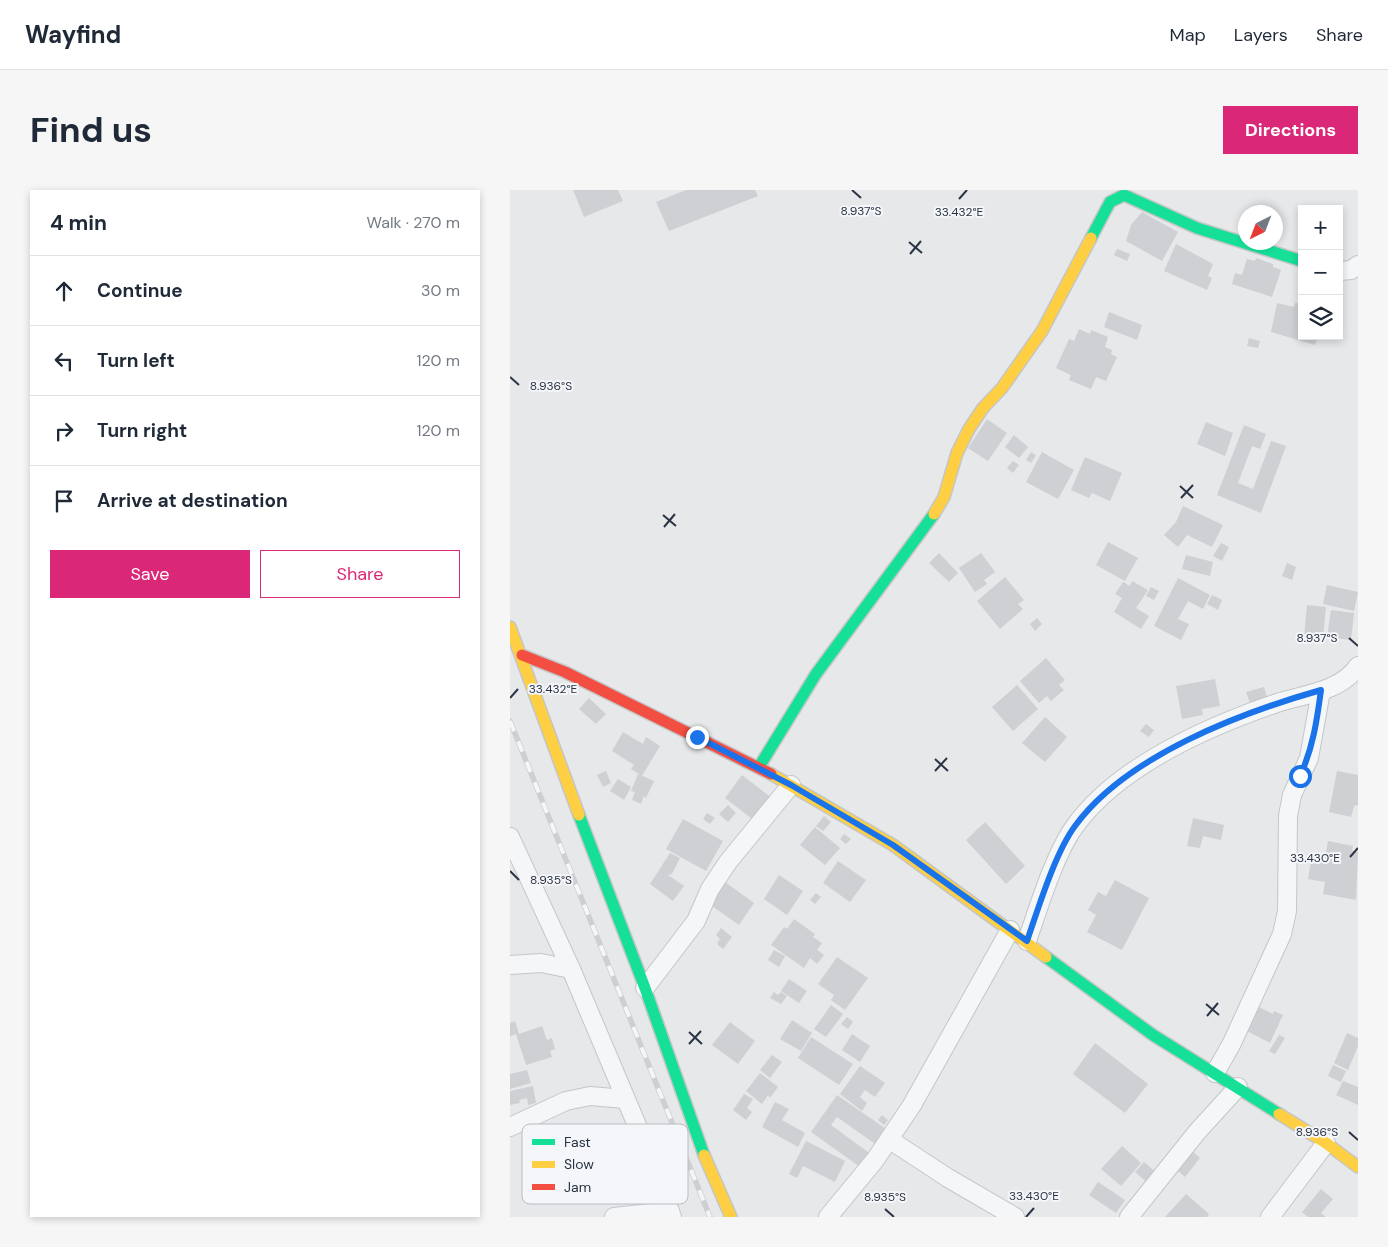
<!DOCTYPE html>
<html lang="en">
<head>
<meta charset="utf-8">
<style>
  :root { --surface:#fff; --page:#f6f6f7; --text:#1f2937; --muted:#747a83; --line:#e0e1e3; --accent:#db2777 }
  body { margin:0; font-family:"DM Sans",sans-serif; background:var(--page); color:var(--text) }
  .controls { position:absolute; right:15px; top:15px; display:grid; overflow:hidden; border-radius:0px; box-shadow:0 2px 8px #0003 }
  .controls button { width:45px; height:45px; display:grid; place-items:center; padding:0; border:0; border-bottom:1px solid var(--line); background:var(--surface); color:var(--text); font:25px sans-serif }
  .compass { position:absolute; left:728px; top:15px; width:45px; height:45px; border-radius:50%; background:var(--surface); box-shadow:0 2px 8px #0003; rotate:222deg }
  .stop { position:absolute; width:15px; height:15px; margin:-11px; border:4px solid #1a73e8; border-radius:50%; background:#fff }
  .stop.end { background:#1a73e8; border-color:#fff; box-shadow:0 1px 5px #0008 }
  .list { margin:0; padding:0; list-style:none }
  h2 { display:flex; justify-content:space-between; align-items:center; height:65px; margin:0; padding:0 20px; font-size:21px }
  h2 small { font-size:16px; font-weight:400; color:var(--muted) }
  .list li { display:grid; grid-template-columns:32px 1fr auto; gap:15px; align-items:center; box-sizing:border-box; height:70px; padding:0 20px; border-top:1px solid var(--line) }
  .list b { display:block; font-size:19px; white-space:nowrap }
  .list em { font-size:16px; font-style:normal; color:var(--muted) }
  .actions { display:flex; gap:10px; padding:15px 20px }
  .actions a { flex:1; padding:11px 0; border:1px solid var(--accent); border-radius:0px; text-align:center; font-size:18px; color:var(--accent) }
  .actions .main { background:var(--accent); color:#fff }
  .icon { flex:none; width:28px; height:28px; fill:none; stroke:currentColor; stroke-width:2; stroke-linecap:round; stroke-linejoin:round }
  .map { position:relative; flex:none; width:848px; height:1027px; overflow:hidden; border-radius:0px }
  header { display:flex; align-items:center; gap:30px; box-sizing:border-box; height:70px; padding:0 25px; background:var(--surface); border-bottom:1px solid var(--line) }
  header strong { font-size:24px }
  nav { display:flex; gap:28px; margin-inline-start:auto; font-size:18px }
  .intro { display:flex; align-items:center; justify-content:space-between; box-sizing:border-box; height:120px; padding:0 30px }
  h1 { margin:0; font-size:35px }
  .button { padding:12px 22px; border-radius:0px; background:var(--accent); color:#fff; font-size:18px; font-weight:700 }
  main { display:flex; gap:30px; padding:0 30px }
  aside { flex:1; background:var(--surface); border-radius:0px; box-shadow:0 2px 8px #0003 }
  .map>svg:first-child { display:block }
  .building { fill:#ced0d3 }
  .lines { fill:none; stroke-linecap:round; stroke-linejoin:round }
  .street-casing { stroke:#c4c6c8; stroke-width:20 }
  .fast-casing { stroke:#c4c6c8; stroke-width:14 }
  .slow-casing { stroke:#c4c6c8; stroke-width:14 }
  .jam-casing { stroke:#c4c6c8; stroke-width:14 }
  .street { stroke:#f5f6f7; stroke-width:18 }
  .fast { stroke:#16e098; stroke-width:11 }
  .slow { stroke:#ffcf43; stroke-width:11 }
  .jam { stroke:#f24e42; stroke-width:11 }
  .rail-casing { stroke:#cecfd2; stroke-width:5.5 }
  .rail { stroke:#f4f6f9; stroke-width:4; stroke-dasharray:11; stroke-linecap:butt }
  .route { stroke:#1a73e8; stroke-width:6 }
  .ticks { fill:none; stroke:#2b3445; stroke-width:2 }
  .key { fill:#f4f6f9; stroke:#b8bcc3; stroke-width:1 }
  .key-label { font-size:14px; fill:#2b3445 }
  .ticks-label { font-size:12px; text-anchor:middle; fill:#2b3445; stroke:#f4f6f9; stroke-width:4; stroke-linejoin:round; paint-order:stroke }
</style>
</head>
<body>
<header>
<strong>Wayfind</strong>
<nav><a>Map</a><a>Layers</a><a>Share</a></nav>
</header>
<div class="intro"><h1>Find us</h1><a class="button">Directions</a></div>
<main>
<aside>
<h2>4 min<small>Walk · 270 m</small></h2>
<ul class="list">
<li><svg class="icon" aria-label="ahead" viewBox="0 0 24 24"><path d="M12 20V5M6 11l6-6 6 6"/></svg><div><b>Continue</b></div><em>30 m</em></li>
<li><svg class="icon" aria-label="left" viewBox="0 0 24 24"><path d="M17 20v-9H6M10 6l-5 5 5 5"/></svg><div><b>Turn left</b></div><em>120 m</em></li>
<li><svg class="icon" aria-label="right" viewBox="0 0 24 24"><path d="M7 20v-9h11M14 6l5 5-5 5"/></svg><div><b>Turn right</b></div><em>120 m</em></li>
<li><svg class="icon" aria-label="arrive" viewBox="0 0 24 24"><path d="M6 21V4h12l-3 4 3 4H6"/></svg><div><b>Arrive at destination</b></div></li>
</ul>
<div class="actions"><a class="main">Save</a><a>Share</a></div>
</aside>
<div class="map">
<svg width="848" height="1027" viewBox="0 0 848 1027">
  <rect width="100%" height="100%" fill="#e6e8ea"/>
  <g class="building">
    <polygon points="63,0 108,0 113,11 74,27"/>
    <polygon points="176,0 245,0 248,6 159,41 146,12"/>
    <polygon points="632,22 668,42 652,71 616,51 621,35"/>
    <polygon points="666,54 703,74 698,86 702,88 697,100 654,81"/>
    <polygon points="607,59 620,64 617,71 604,65"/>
    <polygon points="746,68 763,74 763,77 771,80 762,107 722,94 725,83 732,85 737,69 745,71"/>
    <polygon points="767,113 784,117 785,113 792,114 792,146 808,146 805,155 761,142"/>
    <polygon points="599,122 632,135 627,150 594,137"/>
    <polygon points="569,139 580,144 581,140 598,147 595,157 602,160 601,164 607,167 596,191 586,187 581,199 559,190 561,185 546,178 559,149 564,151"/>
    <polygon points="739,148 750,151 748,158 737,156"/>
    <polygon points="477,229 497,243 478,271 458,258"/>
    <polygon points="696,232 723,243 715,266 687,254"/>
    <polygon points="734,235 756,244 750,259 742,256 728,293 743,299 761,251 776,256 751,323 707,305"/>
    <polygon points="504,245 518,257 509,268 495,257"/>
    <polygon points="521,262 526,265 521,273 516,270"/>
    <polygon points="532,262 564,280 548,309 516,292"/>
    <polygon points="575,267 612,283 600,311 582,303 579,308 561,300"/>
    <polygon points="503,271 509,275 503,283 497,278"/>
    <polygon points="673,316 713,335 702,357 677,345 668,357 654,345 666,332"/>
    <polygon points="598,352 628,368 615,391 586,375"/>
    <polygon points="711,353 719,357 712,371 703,366"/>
    <polygon points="429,363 448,383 439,392 419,373"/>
    <polygon points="471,363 485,382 474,390 477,394 465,402 449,378"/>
    <polygon points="676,365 703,372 700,386 672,379"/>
    <polygon points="777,373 786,377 782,390 772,386"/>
    <polygon points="495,387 514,410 508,414 513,419 490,439 467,411"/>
    <polygon points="668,388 700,405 693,419 678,411 668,429 679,434 671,450 644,436"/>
    <polygon points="622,391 638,400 626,418 639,426 631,439 604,422 612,408 605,404 613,392 620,396"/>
    <polygon points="817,395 848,402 844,421 813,414"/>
    <polygon points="641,397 649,401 644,410 636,406"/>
    <polygon points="702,405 712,410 708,420 697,414"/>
    <polygon points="797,415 816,417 813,449 794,447"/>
    <polygon points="821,420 844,423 841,450 817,447"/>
    <polygon points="527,428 532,434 525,441 520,434"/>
    <polygon points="536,468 555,490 549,495 554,500 541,511 537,506 529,513 510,491"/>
    <polygon points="705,489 710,516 692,519 693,525 672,529 666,496"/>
    <polygon points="507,495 528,519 503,541 482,517"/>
    <polygon points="754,497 758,511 741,516 736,502"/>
    <polygon points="79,508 96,524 86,534 69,519"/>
    <polygon points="535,527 557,547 535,572 512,553"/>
    <polygon points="636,534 644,540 639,547 630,541"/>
    <polygon points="113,542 133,554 136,547 150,556 132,586 121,579 124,575 102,561"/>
    <polygon points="96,581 101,593 93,597 87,585"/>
    <polygon points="827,581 848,585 848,615 844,616 841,627 819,622"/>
    <polygon points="128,584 144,591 136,608 134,606 131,614 122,610 125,602 121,601"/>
    <polygon points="232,585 263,609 246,632 215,608"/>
    <polygon points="108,589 121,597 114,610 100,601"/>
    <polygon points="218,615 226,623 218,632 209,624"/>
    <polygon points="197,623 205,628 200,634 193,629"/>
    <polygon points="314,626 321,632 313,641 306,636"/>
    <polygon points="683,628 714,635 711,650 693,646 690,658 677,656"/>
    <polygon points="173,629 213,651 196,681 156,659"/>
    <polygon points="475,632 515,676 496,694 456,650"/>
    <polygon points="305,637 330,658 315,675 290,655"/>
    <polygon points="334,644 341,649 336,654 330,649"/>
    <polygon points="818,651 843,656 842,661 848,662 846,710 813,704 815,692 798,689 802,665 815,668"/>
    <polygon points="160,663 170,668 162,684 158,685 174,696 163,711 140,694"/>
    <polygon points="328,671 356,690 340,712 313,693"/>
    <polygon points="269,685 293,701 277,725 254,709"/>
    <polygon points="605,690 639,708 612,760 577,742 586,725 578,720 588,702 596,706"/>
    <polygon points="215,692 244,713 229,735 199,714"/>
    <polygon points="306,703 311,707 305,714 300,710"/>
    <polygon points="284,729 305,744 303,747 312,753 307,760 314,765 307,774 300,768 294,778 261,755 274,737 277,739"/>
    <polygon points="211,738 222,747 213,759 207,754 210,749 206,745"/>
    <polygon points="264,760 275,766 269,777 258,770"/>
    <polygon points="327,767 358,788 335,820 321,810 324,805 308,794"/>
    <polygon points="279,789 297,801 289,813 271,801"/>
    <polygon points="264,802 268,805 271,802 277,806 271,814 260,808"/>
    <polygon points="321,815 333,824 316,847 304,839"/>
    <polygon points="749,817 763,824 764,821 773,825 760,853 737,841"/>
    <polygon points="337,827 343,832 338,839 331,834"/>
    <polygon points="282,830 302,843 291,861 270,849"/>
    <polygon points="5,831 9,844 32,836 37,850 42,848 45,859 40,861 42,867 16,875 6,844 0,846 0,833"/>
    <polygon points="220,832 245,851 228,874 202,855"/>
    <polygon points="837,843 848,848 848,856 838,880 824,873"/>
    <polygon points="342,844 360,856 350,872 332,860"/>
    <polygon points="769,845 775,848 765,864 759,861"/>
    <polygon points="301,847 343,874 329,895 288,868"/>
    <polygon points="585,853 638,894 615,923 563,884"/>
    <polygon points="262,865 272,872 260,888 250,880"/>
    <polygon points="823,875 836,881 831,892 818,886"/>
    <polygon points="350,876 375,893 365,907 355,900 350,907 357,913 352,921 330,904"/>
    <polygon points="17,880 21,893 0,899 0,884"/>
    <polygon points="250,883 268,897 260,908 258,905 252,914 236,901"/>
    <polygon points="833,891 848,897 848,915 826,905"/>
    <polygon points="23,896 26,913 18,915 17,908 9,910 10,913 0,915 0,901"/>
    <polygon points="234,904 243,909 237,918 242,922 236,930 223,920"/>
    <polygon points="327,905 379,941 368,956 327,927 321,935 362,965 353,979 301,942"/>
    <polygon points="265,912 279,919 272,930 295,943 288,957 252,937"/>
    <polygon points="372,925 378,930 374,935 368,930"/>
    <polygon points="296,951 335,971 325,992 293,976 287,988 279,984"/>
    <polygon points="612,956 631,973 611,996 591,979"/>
    <polygon points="682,961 690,968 675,987 667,980"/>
    <polygon points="634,972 649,985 640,995 625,982"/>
    <polygon points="588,992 615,1010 606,1023 579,1005"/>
    <polygon points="811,999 823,1009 811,1023 816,1027 798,1027 792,1022"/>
    <polygon points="676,1004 699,1024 697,1027 655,1027"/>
  </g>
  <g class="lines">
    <g class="street-casing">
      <g id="street">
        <polyline points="829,81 841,80 848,75"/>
        <polyline points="0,647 61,779 137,959 162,1027"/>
        <path d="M517,751C528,719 545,663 565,636C608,576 699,536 767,513C795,504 830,502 848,476"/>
        <polyline points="0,775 31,773 61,779"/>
        <polyline points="135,798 186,731 200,699 218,672 281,595"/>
        <polyline points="705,883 722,853 772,744 777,721 778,626 782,605 799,568 811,501"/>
        <polyline points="0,937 56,911 80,906 115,909"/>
        <polyline points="380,950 438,988 505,1027"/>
        <polyline points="104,1027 160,1021"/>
        <polyline points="318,1027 365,970 402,915 500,740"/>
        <polyline points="619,1027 687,942 728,897"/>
        <polyline points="760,1027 816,953"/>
      </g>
    </g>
    <g class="fast-casing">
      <g id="fast">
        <polyline points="581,48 600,12 614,5 687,38 792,71"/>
        <polyline points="249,577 306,484 424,324"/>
        <polyline points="69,625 135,798 194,965"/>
        <polyline points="536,767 643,845 769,924"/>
      </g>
    </g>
    <g class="slow-casing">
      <g id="slow">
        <polyline points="424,324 434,307 447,263 459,239 473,218 492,198 532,141 581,48"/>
        <polyline points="0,437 69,625"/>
        <polyline points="261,584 383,655 536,767"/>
        <polyline points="769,924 816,953 848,977"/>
        <polyline points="194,965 221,1027"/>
      </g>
    </g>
    <g class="jam-casing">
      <polyline id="jam" points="12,465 55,482 261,584"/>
    </g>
    <use href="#street" class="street"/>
    <use href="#fast" class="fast"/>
    <use href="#slow" class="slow"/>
    <use href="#jam" class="jam"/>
    <g class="rail-casing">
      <polyline id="rail" points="0,531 200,1027"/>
    </g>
    <use href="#rail" class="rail"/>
  </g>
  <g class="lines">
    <path class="route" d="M187,547L281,595L383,655L517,751C528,719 545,663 565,636C616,566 730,523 811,500C807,530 803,558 790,586"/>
  </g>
  <path class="ticks" d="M342,0L351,8M449,9L457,0M399,52L412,63M400,64L411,51M0,187L9,195M670,296L683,308M671,308L683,295M153,325L166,336M154,337L165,324M839,448L848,456M0,508L8,499M425,569L438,581M425,581L437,568M840,667L848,658M0,681L9,690M696,814L709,825M697,826L708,813M179,842L192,854M179,854L191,841M839,942L848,950M375,1019L384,1027M516,1027L524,1018"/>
  <rect x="12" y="934" width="166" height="80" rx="8" class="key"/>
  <rect x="22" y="949" width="23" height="6" fill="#16e098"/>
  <rect x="22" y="971" width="23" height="7" fill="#ffcf43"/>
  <rect x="22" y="994" width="23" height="6" fill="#f24e42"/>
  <g class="key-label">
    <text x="54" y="957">Fast</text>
    <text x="54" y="979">Slow</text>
    <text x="54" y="1002">Jam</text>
  </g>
  <g class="ticks-label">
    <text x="351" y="25">8.937°S</text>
    <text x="449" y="26">33.432°E</text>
    <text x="41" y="200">8.936°S</text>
    <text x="807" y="452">8.937°S</text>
    <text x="43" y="503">33.432°E</text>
    <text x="805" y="672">33.430°E</text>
    <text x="41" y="694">8.935°S</text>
    <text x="807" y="946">8.936°S</text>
    <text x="524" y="1010">33.430°E</text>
    <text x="375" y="1011">8.935°S</text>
  </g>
</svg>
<div class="controls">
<button>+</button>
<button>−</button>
<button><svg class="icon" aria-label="layers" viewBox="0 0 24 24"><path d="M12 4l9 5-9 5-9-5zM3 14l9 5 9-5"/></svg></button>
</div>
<svg class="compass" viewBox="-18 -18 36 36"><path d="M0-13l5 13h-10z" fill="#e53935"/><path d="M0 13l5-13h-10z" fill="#747a83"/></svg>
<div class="stop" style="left:790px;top:586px"></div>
<div class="stop end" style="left:187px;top:547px"></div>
</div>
</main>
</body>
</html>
